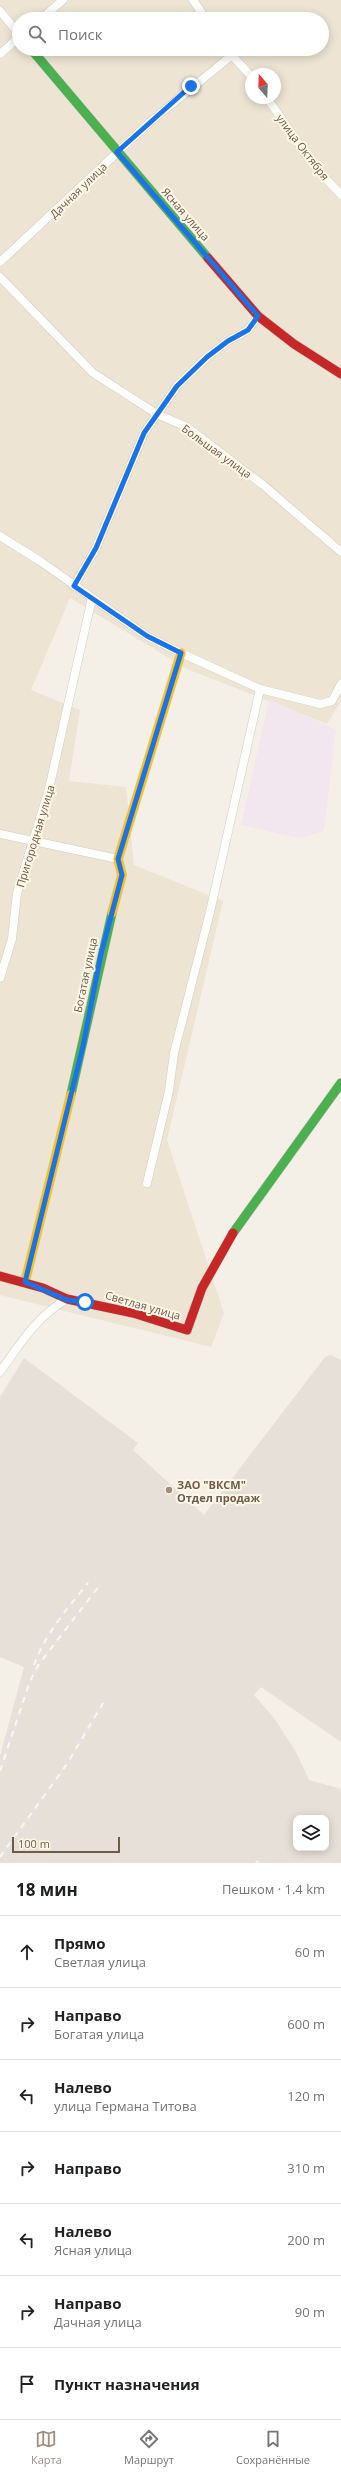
<!DOCTYPE html>
<html lang="ru">
<head>
<meta charset="utf-8">
<style>
  :root { --surface:#fff; --page:#f2f2f2; --text:#202124; --muted:#757577; --line:#e0e0e0; --accent:#9e8f81 }
  body { margin:0; font-family:"Open Sans",sans-serif; background:var(--page); color:var(--text) }
  .controls { position:absolute; right:12px; bottom:12px; display:grid; overflow:hidden; border-radius:8px; box-shadow:0 2px 10px #0003 }
  .controls button { width:36px; height:36px; display:grid; place-items:center; padding:0; border:0; border-bottom:1px solid var(--line); background:var(--surface); color:var(--text); font:20px sans-serif }
  .compass { position:absolute; left:245px; top:68px; width:36px; height:36px; border-radius:50%; background:var(--surface); box-shadow:0 2px 10px #0003; rotate:341deg }
  .scale { position:absolute; left:12px; bottom:10px; width:108px; box-sizing:border-box; padding-left:4px; border:2px solid #6f5b4a; border-top:0; font-size:11px; line-height:14px; white-space:nowrap; color:#6f5b4a; -webkit-text-stroke:3px #fef7e7; paint-order:stroke }
  .stop { position:absolute; width:12px; height:12px; margin:-9px; border:3px solid #1a73e8; border-radius:50%; background:#fff }
  .stop.end { background:#1a73e8; border-color:#fff; box-shadow:0 1px 4px #0008 }
  .list { margin:0; padding:0; list-style:none }
  h2 { display:flex; justify-content:space-between; align-items:center; height:52px; margin:0; padding:0 16px; font-size:17px }
  h2 small { font-size:13px; font-weight:400; color:var(--muted) }
  .list li { display:grid; grid-template-columns:26px 1fr auto; gap:12px; align-items:center; box-sizing:border-box; height:72px; padding:0 16px; border-top:1px solid var(--line) }
  .list b { display:block; font-size:15px; white-space:nowrap }
  .list p { margin:0; font-size:13px; white-space:nowrap; color:var(--muted) }
  .list em { font-size:13px; font-style:normal; color:var(--muted) }
  .icon { flex:none; width:22px; height:22px; fill:none; stroke:currentColor; stroke-width:2; stroke-linecap:round; stroke-linejoin:round }
  .map { position:relative; flex:none; width:341px; height:1863px; overflow:hidden }
  .search { position:absolute; background:var(--surface); box-shadow:0 2px 10px #0003; left:12px; right:12px; top:12px; height:44px; display:flex; align-items:center; gap:10px; box-sizing:border-box; padding:0 14px; border-radius:22px; color:var(--muted); font-size:15px }
  .sheet { height:556px; background:var(--surface) }
  nav { display:flex; justify-content:space-around; align-items:center; box-sizing:border-box; height:56px; border-top:1px solid var(--line); background:var(--surface); font-size:11px; color:var(--muted) }
  nav a { display:grid; justify-items:center; gap:2px }
  nav .on { color:var(--accent) }
  .map>svg:first-child { display:block }
  .residential { fill:#ede4d4; fill-rule:evenodd }
  .industrial { fill:#e6e0d8; fill-rule:evenodd }
  .education { fill:#f2e6ef }
  .lines { fill:none; stroke-linecap:round; stroke-linejoin:round }
  .street-casing { stroke:#d2cbc3; stroke-width:9 }
  .fast-casing { stroke:#d4cdc4; stroke-width:10 }
  .slow-casing { stroke:#d4cdc4; stroke-width:10 }
  .jam-casing { stroke:#d4cdc4; stroke-width:10 }
  .street { stroke:#fdfdfb; stroke-width:8 }
  .fast { stroke:#4caf50; stroke-width:9 }
  .slow { stroke:#ffc107; stroke-width:9 }
  .jam { stroke:#c62828; stroke-width:9 }
  .rail-casing { stroke:#e4e1e4; stroke-width:3.5 }
  .rail { stroke:#fef7e7; stroke-width:2; stroke-dasharray:6; stroke-linecap:butt }
  .route { stroke:#1a73e8; stroke-width:5 }
  .poi-dot { fill:#9e8f81; stroke:#fef7e7; stroke-width:1.5 }
  .labels { text-anchor:middle; dominant-baseline:central; stroke-width:4; stroke-linejoin:round; paint-order:stroke }
  .street-label { font-size:11px; fill:#6f5b4a; stroke:#fef7e7 }
  .poi-label { font-size:11px; font-weight:bold; fill:#6f5b4a; stroke:#fef7e7; text-anchor:start }
</style>
</head>
<body>
<div class="map">
<svg width="341" height="1863" viewBox="0 0 341 1863">
  <rect width="100%" height="100%" fill="#f4f0e7"/>
  <path class="residential" d="M0,0H341V701L327,724L187,669L70,598L31,690L80,710L69,781L126,787L134,865L223,901L167,1140L224,1313L211,1347L0,1295ZM19,19H322V49H19ZM251,74H275V98H251Z"/>
  <path class="industrial" d="M331,1355L341,1360V1742L261,1687L254,1695L274,1718L296,1752L309,1780L341,1789V1863H0V1756L24,1667L0,1657V1397L24,1358L138,1443L133,1450L204,1515L325,1357ZM296,1818H326V1848H296Z"/>
  <polygon class="education" points="269,699 336,730 324,831 299,838 241,825"/>
  <g class="lines">
    <g class="street-casing">
      <g id="street">
        <polyline points="193,0 206,19"/>
        <polyline points="0,11 19,34"/>
        <polyline points="41,19 63,0"/>
        <polyline points="226,49 251,76"/>
        <polyline points="0,54 19,37"/>
        <polyline points="267,98 315,167 341,195"/>
        <polyline points="0,262 150,122 231,56"/>
        <polyline points="0,277 93,373 157,414 187,427 263,485 341,552"/>
        <polyline points="0,536 40,561 147,636 181,653 260,689 320,704 332,701 341,684"/>
        <polyline points="74,586 96,548 144,433 177,386 207,357 228,341 248,330 258,316"/>
        <polyline points="0,834 118,859"/>
        <polyline points="0,978 12,939 17,893 49,789 92,598"/>
        <polyline points="147,1183 169,1091 174,1053 210,912 260,689"/>
        <path d="M0,1372C19,1345 37,1316 67,1299"/>
      </g>
    </g>
    <g class="fast-casing">
      <g id="fast">
        <polyline points="31,49 208,258"/>
        <polyline points="71,1094 112,913"/>
        <polyline points="233,1233 341,1083"/>
      </g>
    </g>
    <g class="slow-casing">
      <g id="slow">
        <polyline points="112,913 122,875 118,859 181,653"/>
        <polyline points="25,1282 71,1094"/>
      </g>
    </g>
    <g class="jam-casing">
      <g id="jam">
        <polyline points="208,258 258,316 294,344 341,374"/>
        <polyline points="0,1276 43,1288 67,1299 133,1313 187,1330 202,1288 233,1233"/>
      </g>
    </g>
    <use href="#street" class="street"/>
    <use href="#fast" class="fast"/>
    <use href="#slow" class="slow"/>
    <use href="#jam" class="jam"/>
    <g class="rail-casing">
      <g id="rail">
        <path d="M34,1665C45,1634 67,1609 88,1583"/>
        <polyline points="0,1771 30,1681 39,1664 99,1586"/>
        <polyline points="0,1857 67,1764 103,1703"/>
        <polyline points="256,1863 258,1861"/>
      </g>
    </g>
    <use href="#rail" class="rail"/>
  </g>
  <g class="lines">
    <polyline class="route" points="85,1302 67,1300 25,1282 83,1046 101,954 122,875 118,859 181,653 147,636 74,586 96,548 144,433 177,386 207,357 228,341 248,330 258,316 117,152 191,86"/>
  </g>
  <circle class="poi-dot" cx="169" cy="1490" r="4"/>
  <g class="labels">
    <g class="street-label">
      <text transform="translate(303 147) rotate(53)">улица Октября</text>
      <text transform="translate(78 190) rotate(-44)">Дачная улица</text>
      <text transform="translate(186 214) rotate(49)">Ясная улица</text>
      <text transform="translate(217 451) rotate(36)">Большая улица</text>
      <text transform="translate(35 836) rotate(-73)">Пригородная улица</text>
      <text transform="translate(85 975) rotate(-78)">Богатая улица</text>
      <text transform="translate(143 1305) rotate(16)">Светлая улица</text>
    </g>
    <g class="poi-label">
      <text x="177" y="1484">ЗАО "ВКСМ"<tspan x="177" dy="13">Отдел продаж</tspan></text>
    </g>
  </g>
</svg>
<div class="controls">
<button><svg class="icon" aria-label="layers" viewBox="0 0 24 24"><path d="M12 4l9 5-9 5-9-5zM3 14l9 5 9-5"/></svg></button>
</div>
<svg class="compass" viewBox="-18 -18 36 36"><path d="M0-13l5 13h-10z" fill="#e53935"/><path d="M0 13l5-13h-10z" fill="#757577"/></svg>
<div class="scale">100 m</div>
<div class="stop" style="left:85px;top:1302px"></div>
<div class="stop end" style="left:191px;top:86px"></div>
<div class="search"><svg class="icon" aria-label="search" viewBox="0 0 24 24"><circle cx="10" cy="10" r="6"/><path d="M15 15l6 6"/></svg>Поиск</div>
</div>
<section class="sheet">
<h2>18 мин<small>Пешком · 1.4 km</small></h2>
<ul class="list">
<li><svg class="icon" aria-label="ahead" viewBox="0 0 24 24"><path d="M12 20V5M6 11l6-6 6 6"/></svg><div><b>Прямо</b><p>Светлая улица</p></div><em>60 m</em></li>
<li><svg class="icon" aria-label="right" viewBox="0 0 24 24"><path d="M7 20v-9h11M14 6l5 5-5 5"/></svg><div><b>Направо</b><p>Богатая улица</p></div><em>600 m</em></li>
<li><svg class="icon" aria-label="left" viewBox="0 0 24 24"><path d="M17 20v-9H6M10 6l-5 5 5 5"/></svg><div><b>Налево</b><p>улица Германа Титова</p></div><em>120 m</em></li>
<li><svg class="icon" aria-label="right" viewBox="0 0 24 24"><path d="M7 20v-9h11M14 6l5 5-5 5"/></svg><div><b>Направо</b></div><em>310 m</em></li>
<li><svg class="icon" aria-label="left" viewBox="0 0 24 24"><path d="M17 20v-9H6M10 6l-5 5 5 5"/></svg><div><b>Налево</b><p>Ясная улица</p></div><em>200 m</em></li>
<li><svg class="icon" aria-label="right" viewBox="0 0 24 24"><path d="M7 20v-9h11M14 6l5 5-5 5"/></svg><div><b>Направо</b><p>Дачная улица</p></div><em>90 m</em></li>
<li><svg class="icon" aria-label="arrive" viewBox="0 0 24 24"><path d="M6 21V4h12l-3 4 3 4H6"/></svg><div><b>Пункт назначения</b></div></li>
</ul>
</section>
<nav>
<a class="on"><svg class="icon" aria-label="map" viewBox="0 0 24 24"><path d="M3 6l6-2 6 2 6-2v14l-6 2-6-2-6 2zM9 4v14M15 6v14"/></svg>Карта</a>
<a><svg class="icon" aria-label="directions" viewBox="0 0 24 24"><path d="M12 3l9 9-9 9-9-9zM9 14v-3h6M13 9l2 2-2 2"/></svg>Маршрут</a>
<a><svg class="icon" aria-label="saved" viewBox="0 0 24 24"><path d="M7 4h10v16l-5-4-5 4z"/></svg>Сохранённые</a>
</nav>
</body>
</html>
